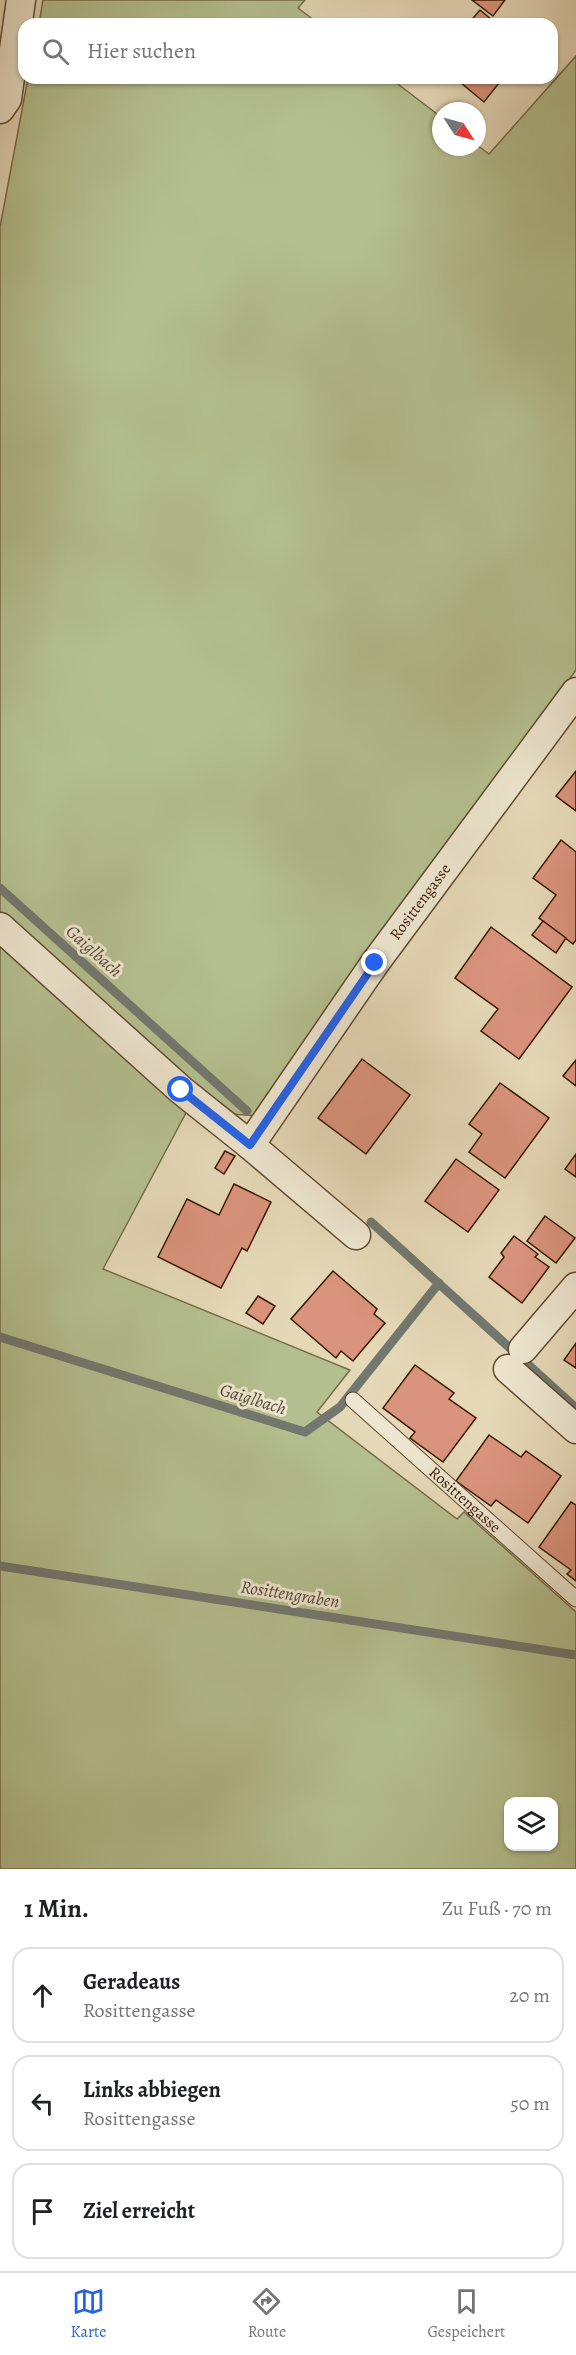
<!DOCTYPE html>
<html lang="de">
<head>
<meta charset="utf-8">
<style>
  :root { --surface:#fff; --page:#f6f6f6; --text:#202124; --muted:#757577; --line:#e0e0e0; --accent:#2563eb }
  body { margin:0; font-family:Alegreya,serif; background:var(--page); color:var(--text) }
  .controls { position:absolute; right:18px; bottom:18px; display:grid; overflow:hidden; border-radius:12px; box-shadow:0 2px 4px #0004 }
  .controls button { width:54px; height:54px; display:grid; place-items:center; padding:0; border:0; border-bottom:2px solid var(--line); background:var(--surface); color:var(--text); font:30px sans-serif }
  .compass { position:absolute; left:432px; top:102px; width:54px; height:54px; border-radius:50%; background:var(--surface); box-shadow:0 2px 4px #0004; rotate:126deg }
  .stop { position:absolute; width:18px; height:18px; margin:-14px; border:4px solid #2563eb; border-radius:50%; background:#fff }
  .stop.end { background:#2563eb; border-color:#fff; box-shadow:0 2px 6px #0008 }
  .list { margin:0; padding:0; list-style:none }
  h2 { display:flex; justify-content:space-between; align-items:center; height:78px; margin:0; padding:0 24px; font-size:26px }
  h2 small { font-size:20px; font-weight:400; color:var(--muted) }
  .list li { display:grid; grid-template-columns:39px 1fr auto; gap:18px; align-items:center; box-sizing:border-box; height:96px; margin:0 12px 12px; padding:0 12px; border:2px solid var(--line); border-radius:18px }
  .list b { display:block; font-size:22px; white-space:nowrap }
  .list p { margin:0; font-size:20px; white-space:nowrap; color:var(--muted) }
  .list em { font-size:20px; font-style:normal; color:var(--muted) }
  .icon { flex:none; width:33px; height:33px; fill:none; stroke:currentColor; stroke-width:2; stroke-linecap:round; stroke-linejoin:round }
  .map { position:relative; flex:none; width:576px; height:1869px; overflow:hidden }
  .search { position:absolute; background:var(--surface); box-shadow:0 2px 4px #0004; left:18px; right:18px; top:18px; height:66px; display:flex; align-items:center; gap:15px; box-sizing:border-box; padding:0 21px; border-radius:18px; color:var(--muted); font-size:22px }
  .sheet { height:402px; background:var(--surface) }
  nav { display:flex; justify-content:space-around; align-items:center; box-sizing:border-box; height:84px; border-top:2px solid var(--line); background:var(--surface); font-size:16px; color:var(--muted) }
  nav a { display:grid; justify-items:center; gap:3px }
  nav .on { color:var(--accent) }
  .map>svg:first-child { display:block }
  .green { fill:#b4bf8f; stroke:#766c48; stroke-width:1.5; fill-rule:evenodd }
  .lines { fill:none; stroke-linecap:round; stroke-linejoin:round }
  .stream { stroke:#72786f; stroke-width:9 }
  .building { fill:#da937d; stroke:#371901; stroke-width:1.5 }
  .service-casing { stroke:#62492e; stroke-width:17 }
  .minor-casing { stroke:#62492e; stroke-width:31 }
  .service { stroke:#eee6d0; stroke-width:15 }
  .minor { stroke:#eee6d0; stroke-width:28 }
  .route { stroke:#2563eb; stroke-width:8 }
  .labels { text-anchor:middle; dominant-baseline:central; stroke-width:6; stroke-linejoin:round; paint-order:stroke }
  .street-label { font-size:16px; fill:#371901; stroke:#eee6d0 }
  .water-label { font-size:18px; font-style:italic; fill:#554838; stroke:#eee6d0 }
</style>
</head>
<body>
<div class="map">
<svg width="576" height="1869" viewBox="0 0 576 1869">
  <rect width="100%" height="100%" fill="#e5d8b7"/>
  <filter id="stains"><feTurbulence type="fractalNoise" baseFrequency=".00333" numOctaves="4"/><feColorMatrix values="0 0 0 0 .2 0 0 0 0 .09 0 0 0 0 .02 0 0 0 .5 -.17"/></filter>
  <radialGradient id="worn" r=".72"><stop offset=".6" stop-color="#630" stop-opacity="0"/><stop offset="1" stop-color="#630" stop-opacity=".3"/></radialGradient>
  <g class="green">
    <polygon points="43,0 305,0 298,8 319,24 39,24"/>
    <path d="M576,56V670L259,1116L187,1111L103,1269L350,1370L317,1412L457,1519L464,1512L576,1612V1869H0V227L28,78H390L441,117V147H477V145L489,154ZM508,1802H554V1846H508Z"/>
  </g>
  <g class="lines">
    <g class="stream">
      <polyline points="0,888 247,1111"/>
      <polyline points="371,1222 576,1408"/>
      <polyline points="0,1337 305,1432 340,1407 439,1283"/>
      <polyline points="0,1566 576,1655"/>
    </g>
  </g>
  <g class="building">
    <polygon points="472,0 505,0 493,16"/>
    <polygon points="480,10 497,24 468,24"/>
    <polygon points="455,78 503,78 484,102"/>
    <polygon points="576,771 576,811 556,796"/>
    <polygon points="561,840 576,852 576,940 573,944 539,918 556,895 533,878"/>
    <polygon points="543,921 566,938 556,953 532,935"/>
    <polygon points="491,927 572,987 519,1059 481,1031 498,1009 455,978"/>
    <polygon points="362,1059 410,1095 366,1154 318,1118"/>
    <polygon points="576,1060 576,1086 563,1076"/>
    <polygon points="500,1083 549,1118 505,1178 469,1152 482,1134 469,1124"/>
    <polygon points="225,1151 235,1156 224,1174 215,1168"/>
    <polygon points="576,1154 576,1177 565,1169"/>
    <polygon points="456,1159 499,1190 468,1232 425,1201"/>
    <polygon points="234,1184 271,1202 247,1251 242,1248 221,1288 158,1257 187,1199 219,1215"/>
    <polygon points="545,1216 575,1238 556,1263 527,1241"/>
    <polygon points="514,1236 538,1254 535,1257 549,1267 522,1303 489,1277 504,1257 501,1253"/>
    <polygon points="333,1271 377,1309 374,1314 385,1323 353,1361 341,1351 336,1358 291,1319"/>
    <polygon points="258,1296 275,1306 263,1324 246,1313"/>
    <polygon points="576,1343 576,1368 564,1360"/>
    <polygon points="415,1365 454,1393 449,1399 476,1418 443,1462 410,1438 415,1432 383,1408"/>
    <polygon points="489,1435 521,1457 526,1451 561,1476 528,1523 496,1500 491,1506 456,1481"/>
    <polygon points="571,1502 576,1505 576,1581 567,1574 571,1570 539,1547"/>
  </g>
  <g class="lines">
    <g class="service-casing">
      <g id="service">
        <path id="s1" d="M353,1400L576,1599"/>
      </g>
    </g>
    <g class="minor-casing">
      <g id="minor">
        <polyline points="0,109 7,99 21,0"/>
        <polyline points="0,927 181,1090 250,1145 356,1235"/>
        <path id="s2" d="M250,1145L375,963L576,692"/>
        <polyline points="523,1349 576,1287"/>
        <polyline points="508,1369 576,1429"/>
      </g>
    </g>
    <use href="#service" class="service"/>
    <use href="#minor" class="minor"/>
  </g>
  <g class="lines">
    <polyline class="route" points="181,1090 250,1145 375,963"/>
  </g>
  <g class="labels">
    <g class="street-label">
      <text stroke="none"><textPath href="#s2" startOffset="297">Rosittengasse</textPath></text>
      <text stroke="none"><textPath href="#s1" startOffset="150">Rosittengasse</textPath></text>
    </g>
    <g class="water-label">
      <text transform="translate(94 951) rotate(42)">Gaiglbach</text>
      <text transform="translate(253 1399) rotate(17)">Gaiglbach</text>
      <text transform="translate(290 1594) rotate(9)">Rosittengraben</text>
    </g>
  </g>
  <rect width="100%" height="100%" filter="url(#stains)"/>
  <rect width="100%" height="100%" fill="url(#worn)"/>
</svg>
<div class="controls">
<button><svg class="icon" aria-label="layers" viewBox="0 0 24 24"><path d="M12 4l9 5-9 5-9-5zM3 14l9 5 9-5"/></svg></button>
</div>
<svg class="compass" viewBox="-18 -18 36 36"><path d="M0-13l5 13h-10z" fill="#e53935"/><path d="M0 13l5-13h-10z" fill="#757577"/></svg>
<div class="stop" style="left:181px;top:1090px"></div>
<div class="stop end" style="left:375px;top:963px"></div>
<div class="search"><svg class="icon" aria-label="search" viewBox="0 0 24 24"><circle cx="10" cy="10" r="6"/><path d="M15 15l6 6"/></svg>Hier suchen</div>
</div>
<section class="sheet">
<h2>1 Min.<small>Zu Fuß · 70 m</small></h2>
<ul class="list">
<li><svg class="icon" aria-label="ahead" viewBox="0 0 24 24"><path d="M12 20V5M6 11l6-6 6 6"/></svg><div><b>Geradeaus</b><p>Rosittengasse</p></div><em>20 m</em></li>
<li><svg class="icon" aria-label="left" viewBox="0 0 24 24"><path d="M17 20v-9H6M10 6l-5 5 5 5"/></svg><div><b>Links abbiegen</b><p>Rosittengasse</p></div><em>50 m</em></li>
<li><svg class="icon" aria-label="arrive" viewBox="0 0 24 24"><path d="M6 21V4h12l-3 4 3 4H6"/></svg><div><b>Ziel erreicht</b></div></li>
</ul>
</section>
<nav>
<a class="on"><svg class="icon" aria-label="map" viewBox="0 0 24 24"><path d="M3 6l6-2 6 2 6-2v14l-6 2-6-2-6 2zM9 4v14M15 6v14"/></svg>Karte</a>
<a><svg class="icon" aria-label="directions" viewBox="0 0 24 24"><path d="M12 3l9 9-9 9-9-9zM9 14v-3h6M13 9l2 2-2 2"/></svg>Route</a>
<a><svg class="icon" aria-label="saved" viewBox="0 0 24 24"><path d="M7 4h10v16l-5-4-5 4z"/></svg>Gespeichert</a>
</nav>
</body>
</html>
